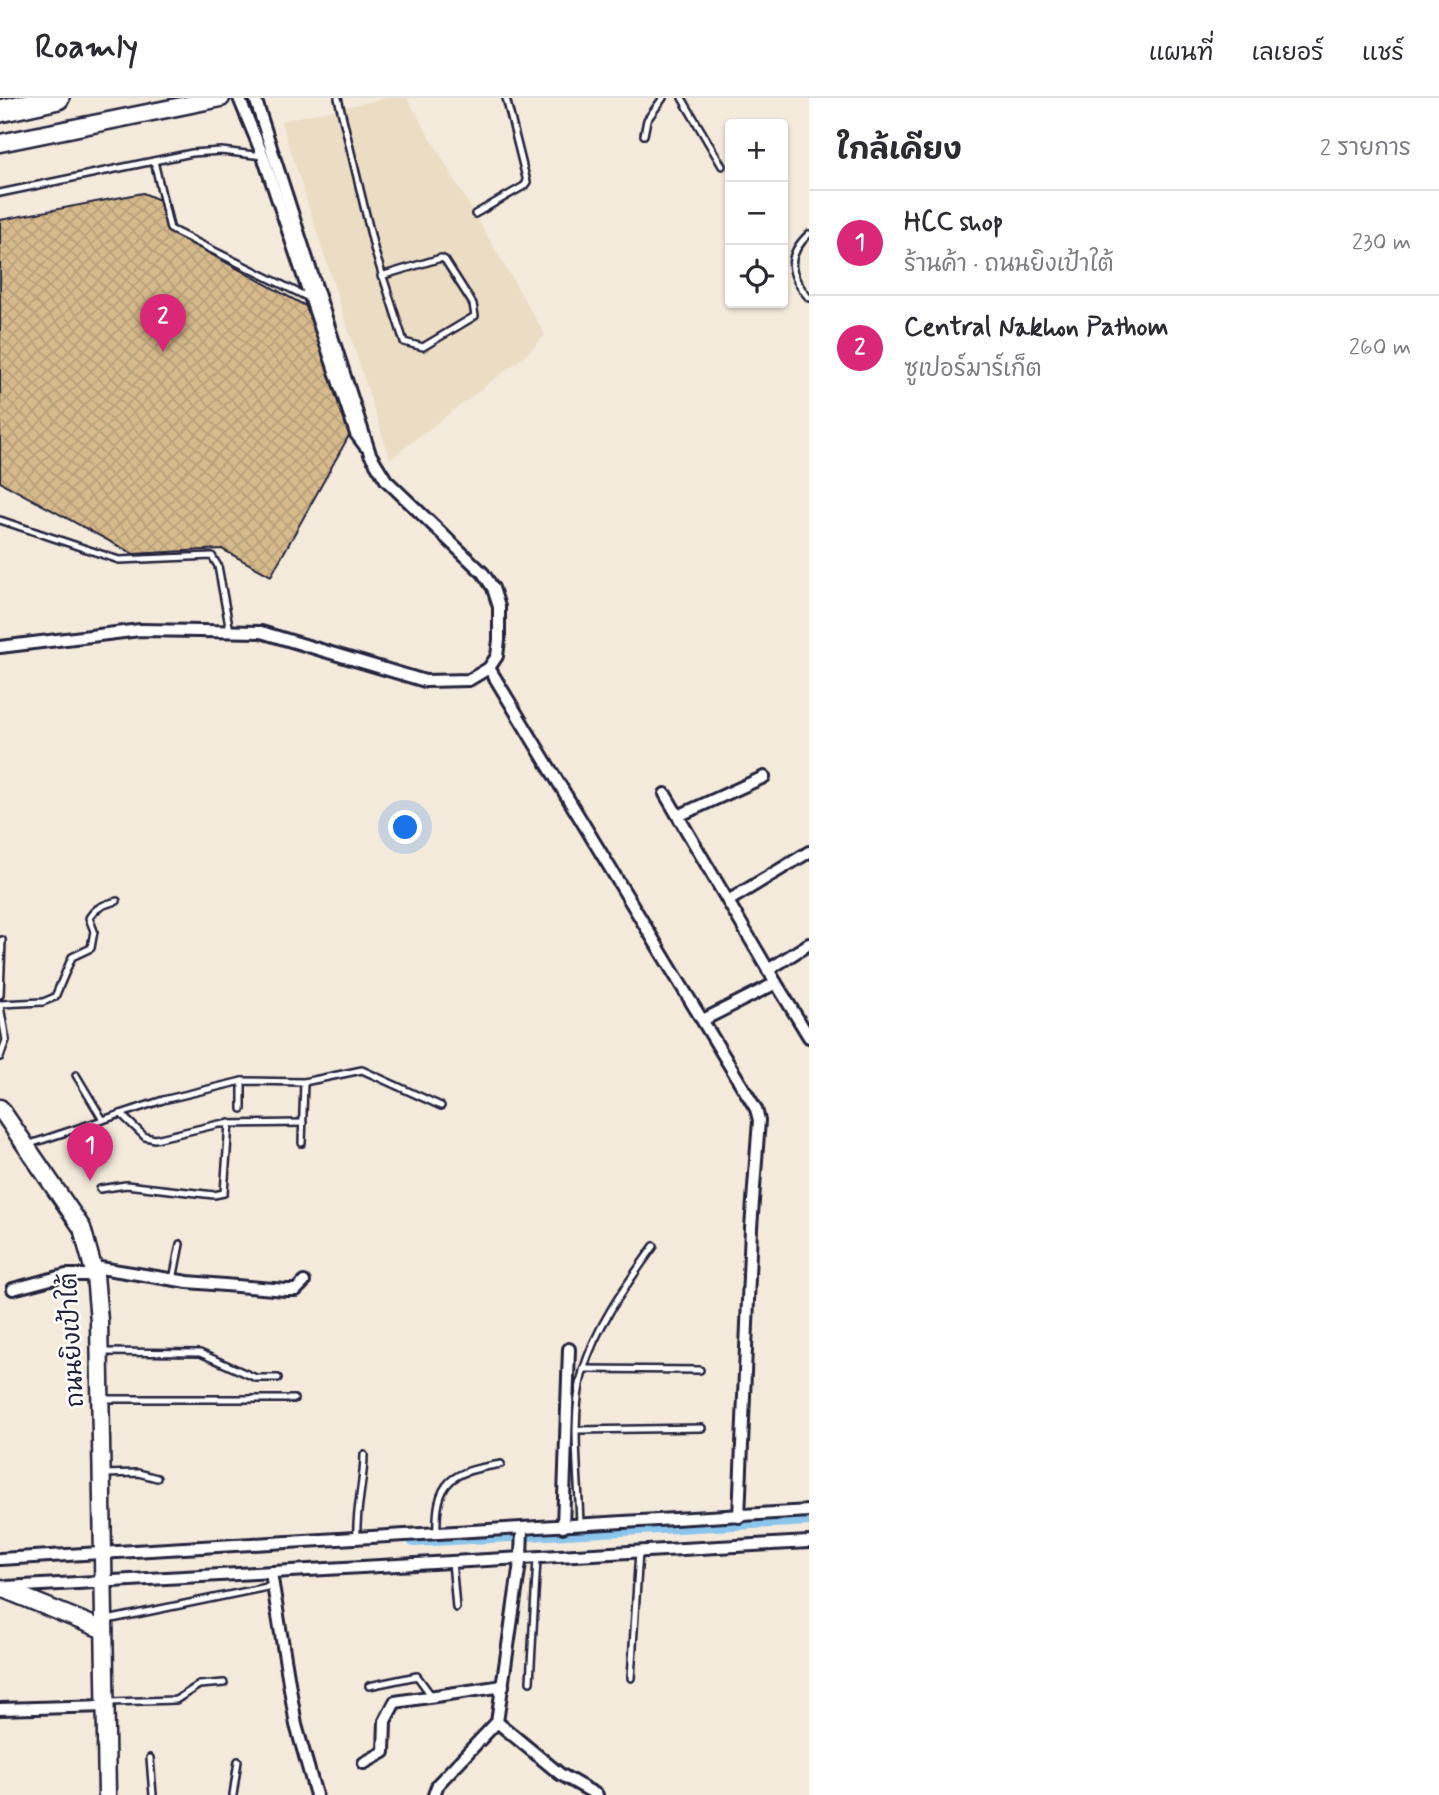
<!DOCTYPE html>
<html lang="th">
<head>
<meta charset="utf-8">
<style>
  :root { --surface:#fff; --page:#f7f7f7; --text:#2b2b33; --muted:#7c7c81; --line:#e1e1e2; --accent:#db2777 }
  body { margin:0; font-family:Mynerve,"Playpen Sans Thai",sans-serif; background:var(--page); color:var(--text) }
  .controls { position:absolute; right:21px; top:21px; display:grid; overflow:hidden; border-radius:7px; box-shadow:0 2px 5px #0004 }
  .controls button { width:63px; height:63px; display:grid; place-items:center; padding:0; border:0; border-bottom:2px solid var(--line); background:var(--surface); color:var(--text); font:35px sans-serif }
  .you { position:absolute; left:406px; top:730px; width:24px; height:24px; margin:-18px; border:5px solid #fff; border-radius:50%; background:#1a73e8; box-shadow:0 0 0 10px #1a73e833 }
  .badge { display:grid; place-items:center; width:46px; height:46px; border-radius:50%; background:var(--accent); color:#fff; font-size:23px; font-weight:700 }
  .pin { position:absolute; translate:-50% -58px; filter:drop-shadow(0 2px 4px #0008) }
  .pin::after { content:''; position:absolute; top:37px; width:24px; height:21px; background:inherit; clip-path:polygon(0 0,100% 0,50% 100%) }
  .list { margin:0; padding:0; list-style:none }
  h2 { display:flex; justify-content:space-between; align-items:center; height:91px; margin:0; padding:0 28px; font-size:30px }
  h2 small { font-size:23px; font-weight:400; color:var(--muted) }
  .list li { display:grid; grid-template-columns:46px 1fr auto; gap:21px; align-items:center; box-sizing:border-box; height:105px; padding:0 28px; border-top:2px solid var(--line) }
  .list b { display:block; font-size:26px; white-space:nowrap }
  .list p { margin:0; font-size:23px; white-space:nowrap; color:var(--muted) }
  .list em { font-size:23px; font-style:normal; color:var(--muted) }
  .icon { flex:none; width:38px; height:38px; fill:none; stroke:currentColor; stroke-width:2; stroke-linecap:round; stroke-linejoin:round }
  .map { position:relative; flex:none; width:809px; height:1697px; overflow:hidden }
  header { display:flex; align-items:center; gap:42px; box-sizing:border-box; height:98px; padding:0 35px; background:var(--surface); border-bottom:2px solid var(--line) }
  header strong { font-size:33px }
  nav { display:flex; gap:38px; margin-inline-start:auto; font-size:24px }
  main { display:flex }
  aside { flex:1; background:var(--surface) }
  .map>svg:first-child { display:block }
  .built { fill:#ebdcc4 }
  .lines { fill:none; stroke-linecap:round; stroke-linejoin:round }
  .canal { stroke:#8bc5eb; stroke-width:14 }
  .building { fill:url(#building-cross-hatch); stroke:#22223b; stroke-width:2 }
  .lane-casing { stroke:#22223b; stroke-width:10 }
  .street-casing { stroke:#22223b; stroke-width:16 }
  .secondary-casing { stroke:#22223b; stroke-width:21 }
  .highway-casing { stroke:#22223b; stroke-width:26 }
  .lane { stroke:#fff; stroke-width:5 }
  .street { stroke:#fff; stroke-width:10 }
  .secondary { stroke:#fff; stroke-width:16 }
  .highway { stroke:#fff; stroke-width:21 }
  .labels { text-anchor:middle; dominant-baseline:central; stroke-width:5; stroke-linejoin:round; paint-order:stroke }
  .street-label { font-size:24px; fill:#22223b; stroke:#fff }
</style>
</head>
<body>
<header>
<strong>Roamly</strong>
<nav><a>แผนที่</a><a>เลเยอร์</a><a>แชร์</a></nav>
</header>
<main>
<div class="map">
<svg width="809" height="1697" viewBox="0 0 809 1697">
  <defs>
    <pattern id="building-cross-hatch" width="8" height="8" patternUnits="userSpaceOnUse" patternTransform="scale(1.75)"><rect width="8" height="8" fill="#d7ba8c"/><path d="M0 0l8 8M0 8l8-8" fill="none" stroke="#b8a07a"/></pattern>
  </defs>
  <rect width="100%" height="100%" fill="#f3eadc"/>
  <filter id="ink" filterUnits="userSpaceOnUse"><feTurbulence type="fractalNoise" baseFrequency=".0143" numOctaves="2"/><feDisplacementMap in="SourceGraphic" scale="14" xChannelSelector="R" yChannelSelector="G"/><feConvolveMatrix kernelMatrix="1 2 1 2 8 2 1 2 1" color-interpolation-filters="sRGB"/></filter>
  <g filter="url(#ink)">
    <polygon class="built" points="387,0 407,0 545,237 527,256 390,361 281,23"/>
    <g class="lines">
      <polyline class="canal" points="414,1442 809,1421"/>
    </g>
    <polygon class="building" points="143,95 169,106 176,137 313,212 351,334 271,478 222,451 133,456 0,384 0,122"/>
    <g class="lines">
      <g class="lane-casing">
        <g id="lane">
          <polyline points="338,0 375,154 404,244 423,249 475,218 473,206 445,162 441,160 381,178"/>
          <polyline points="682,0 722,68"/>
          <polyline points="644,37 647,22 663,0"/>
          <polyline points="154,63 170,131 309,200"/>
          <polyline points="0,95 192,55 221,53 263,58"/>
          <polyline points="475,116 524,88 527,84 506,0"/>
          <path d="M809,136C785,158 789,177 809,200"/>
          <polyline points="0,422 119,462 212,458 218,468 230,533"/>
          <polyline points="0,897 2,842"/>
          <path d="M0,906L43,904L55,899L72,859L91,850L94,833L89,820C96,809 105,806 117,803"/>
          <polyline points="0,908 6,942 0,959"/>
          <polyline points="76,977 103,1022"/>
          <polyline points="242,983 242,1011"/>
          <polyline points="121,1016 145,1039 155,1041 219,1026 303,1025"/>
          <polyline points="302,1045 304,984"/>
          <polyline points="30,1046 163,1002 242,983 304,984 362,972 441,1008"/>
          <polyline points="100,1091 126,1087 214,1097 224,1095 229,1025"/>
          <polyline points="173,1182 180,1146"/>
          <polyline points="103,1254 200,1255 256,1280 278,1280"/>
          <polyline points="584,1271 700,1272"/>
          <polyline points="103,1301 294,1301"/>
          <polyline points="578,1332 702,1330"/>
          <polyline points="104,1376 138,1375 157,1380"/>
          <path d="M580,1428C579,1378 570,1322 583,1273C596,1228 627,1186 654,1148"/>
          <path d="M437,1437C435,1382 451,1374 501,1366"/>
          <path d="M357,1442C355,1412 364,1386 364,1357"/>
          <polyline points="452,1463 456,1510"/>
          <polyline points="107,1522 272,1488"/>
          <polyline points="631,1580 639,1453"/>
          <polyline points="530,1584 537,1461"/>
          <polyline points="369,1588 417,1578 431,1597"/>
          <polyline points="109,1604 176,1602 199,1587 224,1585"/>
          <polyline points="150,1660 153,1697"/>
          <polyline points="233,1697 238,1663"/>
        </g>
      </g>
      <g class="street-casing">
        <g id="street">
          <polyline points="239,0 263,58 356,336 365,348"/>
          <polyline points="0,549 140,532 261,534 425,583 469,582 489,570 497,558 499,542 499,509 493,490 483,475 386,382 370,356 255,0"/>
          <polyline points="489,570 756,1011 759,1022 751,1130 739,1419"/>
          <polyline points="665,696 776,885 703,922"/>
          <polyline points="678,718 764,679"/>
          <polyline points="728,803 809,754"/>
          <polyline points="768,872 809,846"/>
          <polyline points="776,885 809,939"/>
          <polyline points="94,1169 188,1184 286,1192 296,1192 304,1184"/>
          <polyline points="13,1191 66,1177 95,1177"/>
          <polyline points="563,1429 569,1251"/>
          <polyline points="0,1461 809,1413"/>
          <polyline points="271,1475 296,1627 316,1697"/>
          <polyline points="6,1489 809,1444"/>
          <polyline points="0,1611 106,1608"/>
          <polyline points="497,1624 560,1676 597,1697"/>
          <polyline points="364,1665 384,1654 385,1623 395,1604 503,1588"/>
          <polyline points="434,1697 438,1686 497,1624 521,1458 522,1432"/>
        </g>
      </g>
      <g class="secondary-casing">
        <g id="secondary">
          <polyline points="0,45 221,0"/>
          <polyline points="0,1010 82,1130 95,1177 99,1223 107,1697"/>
          <polyline points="1,1490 104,1532"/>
        </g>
      </g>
      <g class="highway-casing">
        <polyline id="highway" points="0,13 58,0"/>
      </g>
      <use href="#lane" class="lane"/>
      <use href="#street" class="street"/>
      <use href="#secondary" class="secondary"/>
      <use href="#highway" class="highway"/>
    </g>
  </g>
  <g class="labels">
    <g class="street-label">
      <text transform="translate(73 1242) rotate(-93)">ถนนยิงเป้าใต้</text>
    </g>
  </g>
</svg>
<div class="controls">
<button>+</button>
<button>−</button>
<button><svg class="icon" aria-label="locate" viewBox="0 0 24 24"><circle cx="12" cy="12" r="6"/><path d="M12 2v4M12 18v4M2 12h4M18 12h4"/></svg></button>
</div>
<div class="you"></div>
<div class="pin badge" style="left:90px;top:1083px">1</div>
<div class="pin badge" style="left:163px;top:254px">2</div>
</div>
<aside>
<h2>ใกล้เคียง<small>2 รายการ</small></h2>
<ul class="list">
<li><span class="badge">1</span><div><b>HCC shop</b><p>ร้านค้า · ถนนยิงเป้าใต้</p></div><em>230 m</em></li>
<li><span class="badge">2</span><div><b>Central Nakhon Pathom</b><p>ซูเปอร์มาร์เก็ต</p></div><em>260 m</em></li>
</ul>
</aside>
</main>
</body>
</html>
